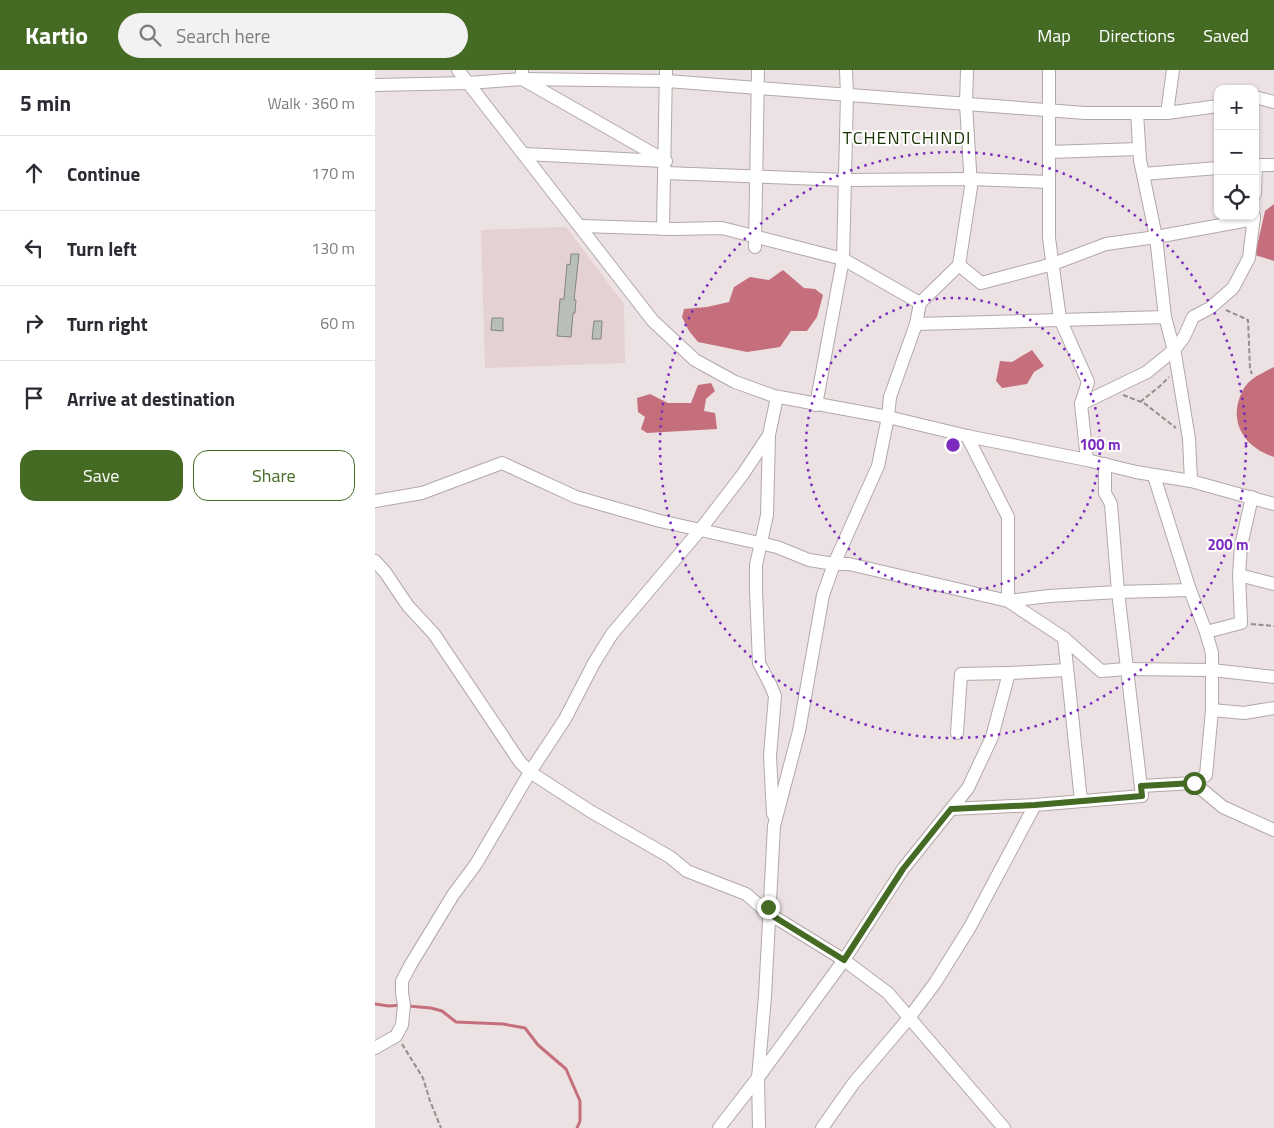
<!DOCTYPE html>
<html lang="en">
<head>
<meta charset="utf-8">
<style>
  :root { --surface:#fff; --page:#f2f2f3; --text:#2b2b33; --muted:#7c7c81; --line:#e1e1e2; --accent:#446a24 }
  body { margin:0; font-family:"Titillium Web",sans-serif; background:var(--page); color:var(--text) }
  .controls { position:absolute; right:15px; top:15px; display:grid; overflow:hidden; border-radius:10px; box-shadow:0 1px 4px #0004 }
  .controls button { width:45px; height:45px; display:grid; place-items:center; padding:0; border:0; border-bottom:1px solid var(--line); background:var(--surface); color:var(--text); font:25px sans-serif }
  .stop { position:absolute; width:15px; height:15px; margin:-11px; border:4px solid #446a24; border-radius:50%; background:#fff }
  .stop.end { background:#446a24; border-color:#fff; box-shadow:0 1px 5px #0008 }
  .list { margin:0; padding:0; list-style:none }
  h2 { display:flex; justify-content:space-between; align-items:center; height:65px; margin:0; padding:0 20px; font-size:21px }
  h2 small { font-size:16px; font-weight:400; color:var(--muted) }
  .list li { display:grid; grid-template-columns:32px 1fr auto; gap:15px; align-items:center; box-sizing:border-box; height:75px; padding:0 20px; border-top:1px solid var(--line) }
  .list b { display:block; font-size:19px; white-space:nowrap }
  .list em { font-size:16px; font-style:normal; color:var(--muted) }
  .actions { display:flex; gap:10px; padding:15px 20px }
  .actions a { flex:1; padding:11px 0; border:1px solid var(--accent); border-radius:15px; text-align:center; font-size:18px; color:var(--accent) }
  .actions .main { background:var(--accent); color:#fff }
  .icon { flex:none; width:28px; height:28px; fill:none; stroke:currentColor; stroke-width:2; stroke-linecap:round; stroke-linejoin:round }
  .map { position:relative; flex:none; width:899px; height:1058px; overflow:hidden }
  header { display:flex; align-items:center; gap:30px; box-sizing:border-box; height:70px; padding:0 25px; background:var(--accent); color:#fff }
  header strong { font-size:24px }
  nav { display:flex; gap:28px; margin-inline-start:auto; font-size:18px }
  .search { width:350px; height:45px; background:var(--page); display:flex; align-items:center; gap:12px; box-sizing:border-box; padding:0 18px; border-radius:28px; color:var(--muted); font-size:19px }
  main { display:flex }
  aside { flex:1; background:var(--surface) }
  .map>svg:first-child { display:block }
  .built { fill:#e4d1d3 }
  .water { fill:#c56f7c }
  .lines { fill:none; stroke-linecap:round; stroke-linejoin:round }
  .stream { stroke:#c56f7c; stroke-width:3 }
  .building { fill:#b9beb6; stroke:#82867f }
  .minor-casing { stroke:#b2a8a9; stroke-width:14 }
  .path { stroke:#958d8e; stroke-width:2; stroke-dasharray:5 2.5; stroke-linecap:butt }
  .minor { stroke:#fff; stroke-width:12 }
  .route { stroke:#446a24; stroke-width:6 }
  .ring { fill:none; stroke:#7b2cbf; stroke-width:2.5; stroke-dasharray:2.5 5 }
  .labels { text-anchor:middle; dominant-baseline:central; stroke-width:4; stroke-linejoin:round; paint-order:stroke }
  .quarter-label { font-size:18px; letter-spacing:1px; fill:#1a3302; stroke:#fff }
  .centre { fill:#7b2cbf; stroke:#fff; stroke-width:2.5 }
  .ring-label { font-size:15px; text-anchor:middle; font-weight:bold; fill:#7b2cbf; stroke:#fff; stroke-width:4; stroke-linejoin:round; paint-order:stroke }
</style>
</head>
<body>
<header>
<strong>Kartio</strong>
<div class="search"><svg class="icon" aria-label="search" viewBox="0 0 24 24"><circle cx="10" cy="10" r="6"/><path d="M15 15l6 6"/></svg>Search here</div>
<nav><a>Map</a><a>Directions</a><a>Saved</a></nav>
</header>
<main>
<aside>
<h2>5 min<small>Walk · 360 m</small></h2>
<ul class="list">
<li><svg class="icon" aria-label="ahead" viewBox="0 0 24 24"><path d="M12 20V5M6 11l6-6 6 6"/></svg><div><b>Continue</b></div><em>170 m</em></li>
<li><svg class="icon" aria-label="left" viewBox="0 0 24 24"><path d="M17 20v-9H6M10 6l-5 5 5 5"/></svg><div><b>Turn left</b></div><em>130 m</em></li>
<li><svg class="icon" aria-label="right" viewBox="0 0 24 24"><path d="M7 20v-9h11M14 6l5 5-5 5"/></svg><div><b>Turn right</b></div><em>60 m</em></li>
<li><svg class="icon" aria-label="arrive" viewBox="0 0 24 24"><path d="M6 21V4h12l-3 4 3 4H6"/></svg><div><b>Arrive at destination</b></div></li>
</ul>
<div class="actions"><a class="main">Save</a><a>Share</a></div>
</aside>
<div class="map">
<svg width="899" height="1058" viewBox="0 0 899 1058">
  <rect width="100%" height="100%" fill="#ede2e3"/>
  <polygon class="built" points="191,157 249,234 250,293 110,298 106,160"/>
  <g class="water">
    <polygon points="899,134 899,191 880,185 890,141"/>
    <polygon points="408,200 429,218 440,219 448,225 442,247 432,261 416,261 405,277 372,282 323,272 314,261 307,247 309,239 332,237 354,232 359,217 375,207 394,210"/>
    <polygon points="657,280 669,296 659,302 652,314 627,318 621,311 625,291 637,292"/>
    <path d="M899,297V387C868,377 852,350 868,320C874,308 888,303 899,297Z"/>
    <polygon points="336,313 340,321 331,329 329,341 340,343 342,359 272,363 266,359 270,347 263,342 262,328 275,324 293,333 316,333 323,315"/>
  </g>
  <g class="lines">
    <g class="stream">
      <polyline points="0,934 14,936 27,935"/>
      <polyline points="33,936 56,938 67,941 81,952 128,954 150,958 163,975 191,999 205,1031 205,1051 202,1058"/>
    </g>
  </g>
  <g class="building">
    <polygon points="196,184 204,184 199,230 201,230 200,243 198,243 196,267 182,266 185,229 189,229 192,194 195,195"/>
    <polygon points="117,248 128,248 128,261 116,260"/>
    <polygon points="219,251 227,251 226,269 217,269"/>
  </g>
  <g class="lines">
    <g class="minor-casing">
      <g id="minor">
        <polyline points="83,0 278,251 320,290 360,312 399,326 513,347 592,366 712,390 761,402 816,411 899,434"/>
        <polyline points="147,0 147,9 291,91"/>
        <polyline points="674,0 674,168 685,249 713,312 706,334"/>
        <polyline points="0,15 93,13 147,9 292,11 710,43 792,43 843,36"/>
        <polyline points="880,27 899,32"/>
        <polyline points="762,43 765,90 781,167 790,247 800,284 814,369 816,411"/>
        <polyline points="792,43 798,0"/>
        <polyline points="674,82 764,79"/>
        <polyline points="150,84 288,91"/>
        <polyline points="880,95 899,95"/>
        <polyline points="290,103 470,110 595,109 674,112"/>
        <polyline points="768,104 843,98"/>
        <polyline points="880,124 881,95"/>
        <polyline points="207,156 298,159 347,158 468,189 545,233"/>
        <polyline points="288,159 291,0"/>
        <polyline points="380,177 383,0"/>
        <polyline points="584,195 606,213 678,194 731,174 781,167 879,149"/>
        <polyline points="541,254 790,247"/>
        <polyline points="441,335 468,189 472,25 471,0"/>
        <polyline points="394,365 392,445 381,495 381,521 384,593 395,614 400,626 395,686 398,744"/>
        <polyline points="592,366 633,447 633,531 689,568 726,601 751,599 837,600 899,607"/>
        <polyline points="712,390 706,334 772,302 799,280 809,267 818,247 835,238 858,218 874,188 879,146"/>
        <polyline points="877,427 866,476 864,505 899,514"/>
        <polyline points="0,431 47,423 127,393 201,427 285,451 402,477 434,490 459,494 474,494 633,531 674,526 743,522 815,520"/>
        <polyline points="0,491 10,502 33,536 59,564 145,692 155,702 215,741 295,787 312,801 371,824 393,843 469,890 513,923 629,1058"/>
        <polyline points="831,562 866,553 864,505"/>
        <polyline points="689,568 706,731"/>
        <polyline points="837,640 869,643 899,638"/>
        <polyline points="582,663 586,604 634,603"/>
        <polyline points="819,713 848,737 899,760"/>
        <polyline points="766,716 819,713 831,705 837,640 837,583 831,562 815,520 779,406"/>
        <polyline points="576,739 660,735 767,726 743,522 736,434 730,423 730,394"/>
        <polyline points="0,978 21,966 27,955 29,935 27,923 27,911 36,894 78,825 101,794 155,702 190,649 219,593 237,564 325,460 368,404 394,365 402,327"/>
        <polyline points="344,1058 385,1005 469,890 528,799 593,718 617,667 634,603 692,600"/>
        <polyline points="384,1058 383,1008 390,926 399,756 424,661 448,525 459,494 503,396 513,347 515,327 541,254 545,233 584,195 596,117 591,34 592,0"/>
        <polyline points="447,1058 478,1014 534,948 560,913 595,857 660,735"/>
      </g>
    </g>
    <g class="path">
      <polyline points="851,240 873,250 875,299 877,304"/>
      <polyline points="748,325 769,333 801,358"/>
      <polyline points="765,332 785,316 794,307"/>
      <polyline points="876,554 899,556"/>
      <polyline points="27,974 48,1008 55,1031 66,1058"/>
    </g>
    <use href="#minor" class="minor"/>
  </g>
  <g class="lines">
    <polyline class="route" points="393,837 393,843 469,890 528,799 576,739 660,735 767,726 766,716 819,713"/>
  </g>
  <g class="ring">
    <circle cx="578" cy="375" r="147"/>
    <circle cx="578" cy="375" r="293"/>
  </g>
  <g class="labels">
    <g class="quarter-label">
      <text x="532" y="67">TCHENTCHINDI</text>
    </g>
  </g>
  <circle cx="578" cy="375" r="8" class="centre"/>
  <g class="ring-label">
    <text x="725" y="380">100 m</text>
    <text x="853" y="480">200 m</text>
  </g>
</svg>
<div class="controls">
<button>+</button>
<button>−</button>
<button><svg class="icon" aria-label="locate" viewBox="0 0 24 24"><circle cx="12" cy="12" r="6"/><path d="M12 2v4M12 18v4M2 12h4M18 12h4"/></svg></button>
</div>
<div class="stop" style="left:819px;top:713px"></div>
<div class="stop end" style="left:393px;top:837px"></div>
</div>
</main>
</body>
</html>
